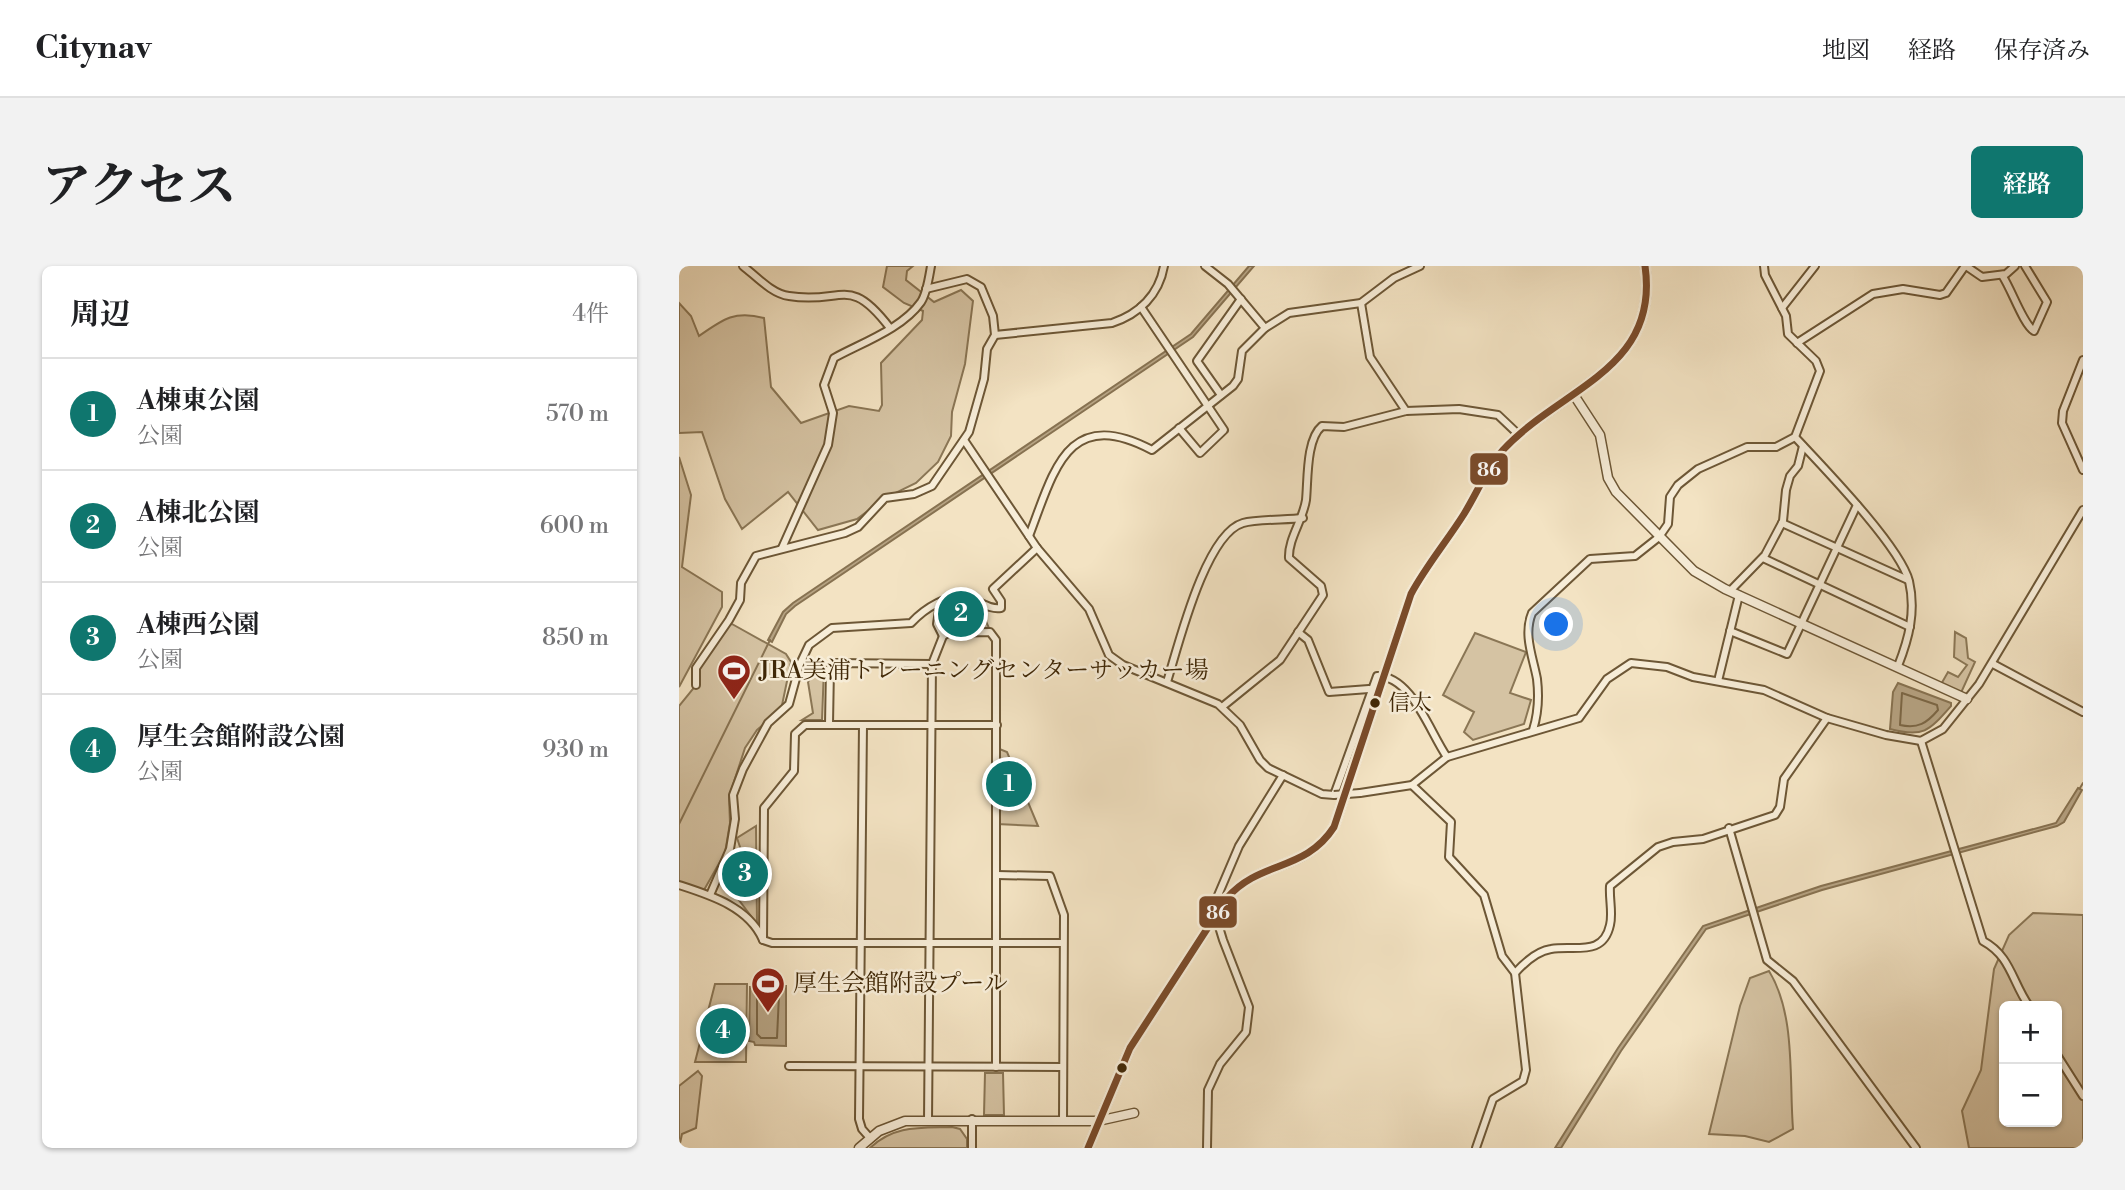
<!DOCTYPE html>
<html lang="ja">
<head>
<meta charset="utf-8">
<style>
  :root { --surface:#fff; --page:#f2f2f2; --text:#202124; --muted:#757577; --line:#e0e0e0; --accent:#0f766e }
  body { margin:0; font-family:"Libre Bodoni","Noto Serif JP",serif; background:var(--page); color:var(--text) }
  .controls { position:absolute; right:21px; bottom:21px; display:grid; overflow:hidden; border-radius:10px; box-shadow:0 2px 5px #0004 }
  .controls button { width:63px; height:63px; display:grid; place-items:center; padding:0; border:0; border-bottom:2px solid var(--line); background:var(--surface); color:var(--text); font:35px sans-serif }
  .you { position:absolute; left:878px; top:359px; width:24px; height:24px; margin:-18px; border:5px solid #fff; border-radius:50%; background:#1a73e8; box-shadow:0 0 0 10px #1a73e833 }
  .badge { display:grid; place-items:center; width:46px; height:46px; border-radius:50%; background:var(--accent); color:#fff; font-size:23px; font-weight:700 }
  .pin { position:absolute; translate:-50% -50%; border:4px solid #fff; box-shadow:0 2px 7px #0006 }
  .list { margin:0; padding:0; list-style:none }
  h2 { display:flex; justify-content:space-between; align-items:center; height:91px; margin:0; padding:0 28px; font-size:30px }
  h2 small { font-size:23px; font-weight:400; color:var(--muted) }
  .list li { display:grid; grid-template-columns:46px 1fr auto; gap:21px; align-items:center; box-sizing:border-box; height:112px; padding:0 28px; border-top:2px solid var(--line) }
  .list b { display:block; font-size:26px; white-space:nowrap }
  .list p { margin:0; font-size:23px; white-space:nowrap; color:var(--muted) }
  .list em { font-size:23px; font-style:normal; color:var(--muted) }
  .map { position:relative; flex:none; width:1404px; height:882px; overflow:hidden; border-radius:10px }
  header { display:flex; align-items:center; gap:42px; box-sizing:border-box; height:98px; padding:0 35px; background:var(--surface); border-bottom:2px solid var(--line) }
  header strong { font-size:33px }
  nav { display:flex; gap:38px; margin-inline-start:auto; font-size:24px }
  .intro { display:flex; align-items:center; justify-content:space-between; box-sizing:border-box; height:168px; padding:0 42px }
  h1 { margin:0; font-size:49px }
  .button { padding:18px 32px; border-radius:10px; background:var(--accent); color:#fff; font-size:24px; font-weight:700 }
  main { display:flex; gap:42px; padding:0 42px }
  aside { flex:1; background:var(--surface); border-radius:10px; box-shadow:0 2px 5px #0004 }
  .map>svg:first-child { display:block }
  .green { fill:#d5c3a3; stroke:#8a7655; stroke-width:2; fill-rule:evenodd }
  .water { fill:#b6a383; stroke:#877251; stroke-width:2 }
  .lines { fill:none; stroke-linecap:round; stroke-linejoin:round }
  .shore { stroke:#7b6645; stroke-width:2 }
  .stream { stroke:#877251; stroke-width:2 }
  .minor-casing { stroke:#6d5736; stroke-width:10 }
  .tertiary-casing { stroke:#6d5736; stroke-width:11 }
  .minor { stroke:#f7edd8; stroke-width:6 }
  .tertiary { stroke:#f7edd8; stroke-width:8 }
  .minor-bridge-casing { stroke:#6d5736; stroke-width:10; stroke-linecap:butt }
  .minor-bridge { stroke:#f7edd8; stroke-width:6 }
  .bus-1-casing { stroke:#f7edd8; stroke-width:12 }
  .bus-1 { stroke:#7a4b2a; stroke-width:7 }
  .bus-dot { fill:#402807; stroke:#f7edd8; stroke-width:2.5 }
  .labels { text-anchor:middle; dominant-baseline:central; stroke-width:5; stroke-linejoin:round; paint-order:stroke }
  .bus-label { font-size:22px; fill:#402807; stroke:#f7edd8; text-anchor:start }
  .poi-label { font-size:24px; fill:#402807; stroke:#f7edd8; text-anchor:start }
  .line-badge { stroke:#f7edd8; stroke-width:2.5 }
  .badge-label { font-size:19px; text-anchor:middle; font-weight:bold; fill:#fff }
</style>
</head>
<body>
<header>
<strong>Citynav</strong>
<nav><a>地図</a><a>経路</a><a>保存済み</a></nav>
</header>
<div class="intro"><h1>アクセス</h1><a class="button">経路</a></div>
<main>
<aside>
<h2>周辺<small>4件</small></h2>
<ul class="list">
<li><span class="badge">1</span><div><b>A棟東公園</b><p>公園</p></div><em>570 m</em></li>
<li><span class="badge">2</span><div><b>A棟北公園</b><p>公園</p></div><em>600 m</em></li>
<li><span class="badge">3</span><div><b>A棟西公園</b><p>公園</p></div><em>850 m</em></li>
<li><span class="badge">4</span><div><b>厚生会館附設公園</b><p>公園</p></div><em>930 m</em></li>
</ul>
</aside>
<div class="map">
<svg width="1404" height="882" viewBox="0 0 1404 882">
  <rect width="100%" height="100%" fill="#f3e3c3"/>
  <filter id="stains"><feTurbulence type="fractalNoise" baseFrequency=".00286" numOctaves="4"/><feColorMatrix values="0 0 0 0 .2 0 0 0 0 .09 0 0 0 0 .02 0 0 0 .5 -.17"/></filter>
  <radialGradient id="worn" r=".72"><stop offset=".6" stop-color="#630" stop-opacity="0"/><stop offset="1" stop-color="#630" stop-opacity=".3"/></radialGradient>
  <g class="green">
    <path d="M208,0H234L228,5L227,14L255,36L282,24L294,35L286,98L273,146L272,170L259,196L237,217L206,232L178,253L139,264L109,226L63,263L46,233L23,166L0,167V37L12,50L20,70C44,53 56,44 85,52L92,121L122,157L170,140L200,145L203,139L202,97L243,54L244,45L225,37L204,21Z"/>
    <polygon points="0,191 12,229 3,301 43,326 43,341 0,421"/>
    <path d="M268,336C290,336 302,341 310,362H264L260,358L261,343Z"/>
    <polygon points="53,358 107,388 112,396 102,444 78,464 66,482 50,531 51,557 46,587 25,624 0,616 0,440 18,418 18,401 48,359"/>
    <polygon points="1276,366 1287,372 1289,392 1296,396 1281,429 1261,420 1269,406 1279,411 1288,399 1275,391"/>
    <polygon points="796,367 847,386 831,427 852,434 845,458 794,474 785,466 795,446 764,429"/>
    <polygon points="138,402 145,402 143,454 123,454 134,447 129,416"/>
    <polygon points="318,482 328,486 359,560 318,558"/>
    <polygon points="77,560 78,658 47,617 47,611 61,605 60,596 64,590 58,572"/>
    <path d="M1354,647L1404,649V882H1290L1283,845L1302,804L1315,703L1330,669ZM1325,740H1378V856H1325Z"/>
    <path d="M1090,705C1117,749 1110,813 1114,863L1090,876L1066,870L1030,868L1061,740L1071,712Z"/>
    <polygon points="36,718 68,718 67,796 16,796"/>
    <polygon points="19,805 23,810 17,862 3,868 0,882 0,820"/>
    <polygon points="306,807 324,807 325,849 305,849"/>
    <path d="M273,861L281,863L288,873V882H191C215,859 241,862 273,861Z"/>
  </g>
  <g class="water">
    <polygon points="570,0 575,0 514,71 116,340 107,348 93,376 89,374 104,346 114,337 512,68"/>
    <path d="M1219,417L1272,437V440C1250,465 1244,472 1211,463L1214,426Z"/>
    <polygon points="1399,522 1403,524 1385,556 1378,560 1143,624 1027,663 942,785 882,882 876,882 939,782 1024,660 1142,620 1377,557"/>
    <polygon points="107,720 107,780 76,779 75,776 70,775 71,721"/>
  </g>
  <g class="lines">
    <g class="shore">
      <path d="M1223,427L1258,439L1259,444C1248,457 1239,463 1221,459Z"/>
      <polygon points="81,728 100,729 98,772 82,772 78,768 78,731"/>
    </g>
    <g class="stream">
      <polyline points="1401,522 1404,517"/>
      <polyline points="0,558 91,374"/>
    </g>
    <g class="minor-casing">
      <g id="minor">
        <path d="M64,0C77,10 93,28 110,30C164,39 169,7 211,62"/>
        <polyline points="526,0 549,18 586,62"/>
        <polyline points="1287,0 1303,11 1327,8 1336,0"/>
        <path d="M1323,9C1333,24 1344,58 1355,65L1368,36L1346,0"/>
        <polyline points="682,37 691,91 727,145"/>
        <polyline points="462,41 545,164 521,187 500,162"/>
        <polyline points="1103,42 1136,0"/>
        <path d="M316,69L433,57C460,48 480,29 485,0"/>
        <polyline points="1118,77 1194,28 1224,23 1261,29 1267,27 1286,0"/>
        <polyline points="1404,94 1384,145 1383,157 1404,204"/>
        <polyline points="542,129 518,95 562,33"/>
        <path d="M1116,171C1143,200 1221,280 1230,315C1237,345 1230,372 1219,400"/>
        <path d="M285,174L358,282L410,343L430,389L444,399L539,438L561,459L581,494L589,502L643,528L655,529L698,410C733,410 750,465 768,491"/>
        <polyline points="1103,257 1229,314"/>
        <path d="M350,270C375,205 388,139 473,184L554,120L559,113L563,85L586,62L610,47L682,37L715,12L741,0"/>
        <path d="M103,282L149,179L154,147L145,119L155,92C182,77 223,63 242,36C248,27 250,11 252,0"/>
        <polyline points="1084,292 1231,361"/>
        <polyline points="1051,325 1086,289 1104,255 1107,224 1111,210 1119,200 1124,180"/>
        <polyline points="261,338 258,358 264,370"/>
        <polyline points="1051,365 1108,388 1178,239"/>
        <polyline points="619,366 629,374 650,426 690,423"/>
        <polyline points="1314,398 1404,446"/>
        <polyline points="1039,415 1060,329"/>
        <path d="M488,416C499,381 526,268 564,257C578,253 608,254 624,252"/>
        <polyline points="17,419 17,402 50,354 61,334 62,317 77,290 166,267 179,261 206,232 235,228 253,220 290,166 305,113 308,83 316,69 314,50 302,21 288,13 247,23"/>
        <path d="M543,441L601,394L644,329L642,320L610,292C609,273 624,254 627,234C629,214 627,173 643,160L665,161L727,145L780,143L819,149L839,168"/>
        <polyline points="150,458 151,402 156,397 253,398"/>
        <polyline points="184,459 180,853 183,863 191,872"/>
        <path d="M854,464C859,448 860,430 858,413C854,391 844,369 853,347L911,293L956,290L980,271L989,258L991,231L999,219L1019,203L1068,181H1097L1116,171L1141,105L1137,95L1109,68L1107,50L1086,9L1085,0"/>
        <path d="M1242,475L1304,675C1332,690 1333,716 1350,740"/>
        <polyline points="733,519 772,556 770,591 805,629 823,690 836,707 847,804 844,815 814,833 797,882"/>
        <polyline points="681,527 733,519 768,491 900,452 928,413 952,397 988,401 1014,411 1085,424 1148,452 1207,469 1242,475 1264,463 1300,418 1404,244"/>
        <polyline points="1050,562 1088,694 1114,715 1237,882"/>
        <polyline points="318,609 371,610 385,649 384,855"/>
        <path d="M0,619C31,629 70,641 84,674L93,677H383"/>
        <path d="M31,629L51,583L56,553L54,529L64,503L89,457L110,438L121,398L130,379L153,362L232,357C245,343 270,326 290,332C301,335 310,344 322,342V335L314,323L358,282"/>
        <polyline points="84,674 85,542 115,505 116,468 126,459 318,459"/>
        <path d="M836,707C845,697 858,685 872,683C896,679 924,691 931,659C934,647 930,633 931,620L979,581L994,576L1024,573L1096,549L1101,541L1105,513L1148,452"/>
        <polyline points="1378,789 1404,830"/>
        <polyline points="110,800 384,801"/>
        <polyline points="293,853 293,882"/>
        <polyline points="249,855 253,398 264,370 269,367 311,366 317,374 317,801"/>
        <polyline points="528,882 529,824 541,798 567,766 570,741 544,674 537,651 537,634 560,580 604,509"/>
      </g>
    </g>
    <g class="tertiary-casing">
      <g id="tertiary">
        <polyline points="895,129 921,169 929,212 937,226 1015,305 1046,323 1288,433"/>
        <polyline points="180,882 200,865 226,855 419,855 455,847"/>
        <path d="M409,882L451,782L548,632C581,594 626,606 655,561L732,328C747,300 768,275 785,248C798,227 808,202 824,184C881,122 981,104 966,0"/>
      </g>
    </g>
    <use href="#minor" class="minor"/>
    <use href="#tertiary" class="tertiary"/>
    <g class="minor-bridge-casing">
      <polyline id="minor-bridge" points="655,529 681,527"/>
    </g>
    <use href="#minor-bridge" class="minor-bridge"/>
    <g class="bus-1-casing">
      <path id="bus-1" d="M409,882L451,782L548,632C581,594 626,606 655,561L732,328C747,300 768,275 785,248C798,227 808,202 824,184C881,122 981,104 966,0"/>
    </g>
    <use href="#bus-1" class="bus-1"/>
  </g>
  <defs>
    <g id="stadium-pin" transform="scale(1.75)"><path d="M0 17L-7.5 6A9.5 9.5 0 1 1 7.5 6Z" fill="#8f2418" stroke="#f7edd8"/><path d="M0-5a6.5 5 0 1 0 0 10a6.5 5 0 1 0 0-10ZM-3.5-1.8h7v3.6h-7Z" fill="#fff"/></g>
  </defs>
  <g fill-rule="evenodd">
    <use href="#stadium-pin" x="55" y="405"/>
    <use href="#stadium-pin" x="89" y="718"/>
  </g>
  <g class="bus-dot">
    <circle cx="696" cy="437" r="6"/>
    <circle cx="443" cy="802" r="6"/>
  </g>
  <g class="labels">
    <g class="bus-label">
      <text x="709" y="437">信太</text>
    </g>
    <g class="poi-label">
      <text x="80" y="405">JRA美浦トレーニングセンターサッカー場</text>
      <text x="114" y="718">厚生会館附設プール</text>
    </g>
  </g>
  <g class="line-badge">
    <rect x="790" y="186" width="40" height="34" rx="7" fill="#7a4b2a"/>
    <rect x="519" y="629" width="40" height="34" rx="7" fill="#7a4b2a"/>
  </g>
  <g class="badge-label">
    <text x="810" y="210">86</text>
    <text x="539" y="653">86</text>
  </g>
  <rect width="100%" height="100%" filter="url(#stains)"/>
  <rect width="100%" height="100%" fill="url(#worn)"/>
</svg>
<div class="controls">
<button>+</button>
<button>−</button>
</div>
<div class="you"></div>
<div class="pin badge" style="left:330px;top:518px">1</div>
<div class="pin badge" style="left:282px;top:348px">2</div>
<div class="pin badge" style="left:66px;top:608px">3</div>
<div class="pin badge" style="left:44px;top:765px">4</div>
</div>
</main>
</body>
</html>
